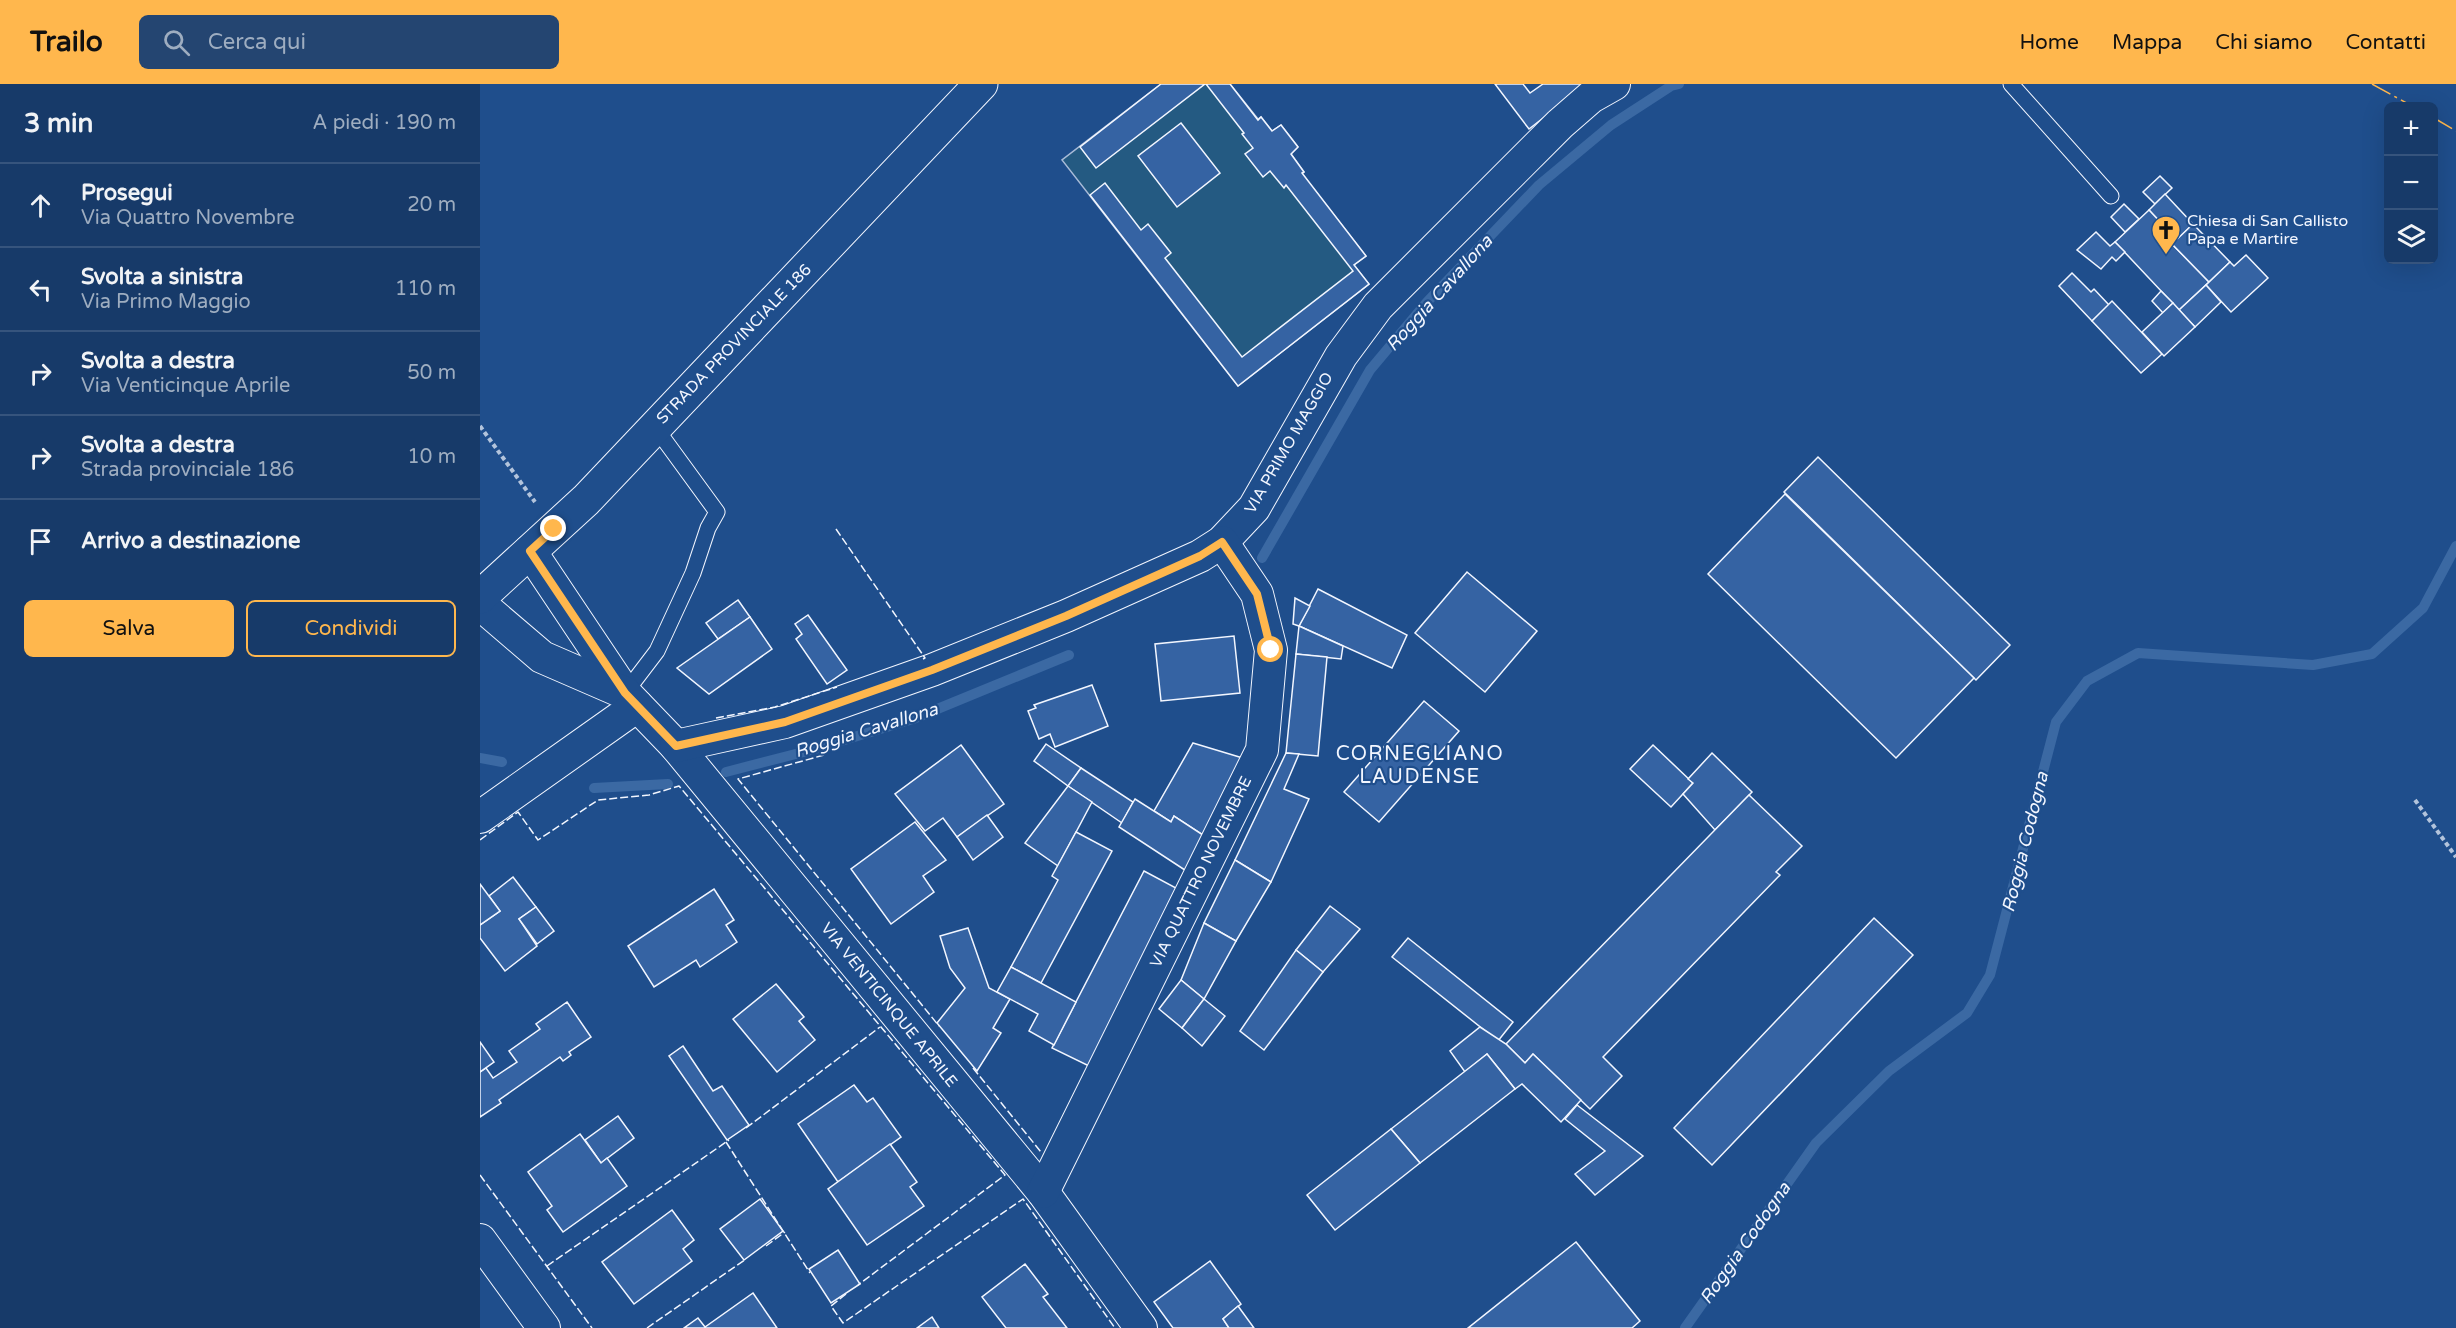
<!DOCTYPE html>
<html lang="it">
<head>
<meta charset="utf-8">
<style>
  :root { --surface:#173a69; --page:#244571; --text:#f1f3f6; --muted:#9eadc0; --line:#36547d; --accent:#ffb74d }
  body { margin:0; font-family:"Varela Round",sans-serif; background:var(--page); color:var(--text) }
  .controls { position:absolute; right:18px; top:18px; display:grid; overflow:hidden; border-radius:9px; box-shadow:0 6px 24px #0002 }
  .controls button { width:54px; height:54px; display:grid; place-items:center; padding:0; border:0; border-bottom:2px solid var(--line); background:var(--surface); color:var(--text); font:30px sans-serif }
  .stop { position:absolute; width:18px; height:18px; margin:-14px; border:4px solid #ffb74d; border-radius:50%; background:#fff }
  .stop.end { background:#ffb74d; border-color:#fff; box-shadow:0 2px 6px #0008 }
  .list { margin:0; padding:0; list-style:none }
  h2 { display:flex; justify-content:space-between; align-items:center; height:78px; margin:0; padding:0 24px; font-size:26px }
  h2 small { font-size:20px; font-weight:400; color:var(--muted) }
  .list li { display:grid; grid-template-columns:39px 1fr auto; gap:18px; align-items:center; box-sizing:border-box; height:84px; padding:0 24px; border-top:2px solid var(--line) }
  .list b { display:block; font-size:22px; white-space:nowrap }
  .list p { margin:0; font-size:20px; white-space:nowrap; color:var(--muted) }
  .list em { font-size:20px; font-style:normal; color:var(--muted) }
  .actions { display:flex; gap:12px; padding:18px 24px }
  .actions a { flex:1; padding:14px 0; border:2px solid var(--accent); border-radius:9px; text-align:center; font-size:21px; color:var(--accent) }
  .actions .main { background:var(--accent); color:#111 }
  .icon { flex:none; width:33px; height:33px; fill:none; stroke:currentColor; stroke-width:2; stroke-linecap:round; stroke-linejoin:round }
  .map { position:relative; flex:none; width:1976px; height:1244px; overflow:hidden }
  header { display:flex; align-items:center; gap:36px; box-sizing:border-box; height:84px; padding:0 30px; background:var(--accent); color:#111 }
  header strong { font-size:28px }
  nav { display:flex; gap:33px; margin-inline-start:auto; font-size:21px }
  .search { width:420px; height:54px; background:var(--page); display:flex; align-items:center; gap:15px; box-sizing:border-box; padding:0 21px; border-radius:9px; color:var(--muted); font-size:22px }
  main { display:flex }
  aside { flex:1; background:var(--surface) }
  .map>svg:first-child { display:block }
  .green { fill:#245a82; stroke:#a8bbd7; stroke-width:1.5 }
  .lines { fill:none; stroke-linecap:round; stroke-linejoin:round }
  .stream { stroke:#3b69a3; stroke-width:10 }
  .building { fill:#3563a3; stroke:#f2f6ff; stroke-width:1.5 }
  .service-casing { stroke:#f2f6ff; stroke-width:17 }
  .minor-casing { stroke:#f2f6ff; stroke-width:34 }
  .secondary-casing { stroke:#f2f6ff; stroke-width:35 }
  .path { stroke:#b3c4dc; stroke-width:4; stroke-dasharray:4.5 3; stroke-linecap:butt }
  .service { stroke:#1f4e8c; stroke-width:15 }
  .minor { stroke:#1f4e8c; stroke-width:32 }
  .secondary { stroke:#1f4e8c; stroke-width:33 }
  .fence { stroke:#f2f6ff; stroke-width:1.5; stroke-dasharray:8 3; stroke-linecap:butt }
  .power { stroke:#ffb74d; stroke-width:1.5; stroke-dasharray:21 4.5 3 4.5; stroke-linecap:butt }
  .route { stroke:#ffb74d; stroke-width:8 }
  .labels { text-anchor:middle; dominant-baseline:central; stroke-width:4.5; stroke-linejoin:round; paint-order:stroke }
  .poi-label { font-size:16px; fill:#f2f6ff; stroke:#1f4e8c; text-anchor:start }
  .street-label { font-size:16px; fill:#f2f6ff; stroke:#1f4e8c }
  .water-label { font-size:18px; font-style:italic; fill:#f2f6ff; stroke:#1f4e8c }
  .quarter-label { font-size:20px; letter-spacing:1.5px; fill:#f2f6ff; stroke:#1f4e8c }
</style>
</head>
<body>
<header>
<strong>Trailo</strong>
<div class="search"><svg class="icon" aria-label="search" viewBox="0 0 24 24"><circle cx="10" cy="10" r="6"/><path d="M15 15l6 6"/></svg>Cerca qui</div>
<nav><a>Home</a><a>Mappa</a><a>Chi siamo</a><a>Contatti</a></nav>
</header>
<main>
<aside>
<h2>3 min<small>A piedi · 190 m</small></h2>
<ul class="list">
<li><svg class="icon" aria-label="ahead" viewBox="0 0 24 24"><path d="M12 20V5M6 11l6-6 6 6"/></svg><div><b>Prosegui</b><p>Via Quattro Novembre</p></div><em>20 m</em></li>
<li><svg class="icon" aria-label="left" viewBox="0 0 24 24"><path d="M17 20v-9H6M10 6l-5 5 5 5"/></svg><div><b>Svolta a sinistra</b><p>Via Primo Maggio</p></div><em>110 m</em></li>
<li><svg class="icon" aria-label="right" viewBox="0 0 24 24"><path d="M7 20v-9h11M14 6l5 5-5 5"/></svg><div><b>Svolta a destra</b><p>Via Venticinque Aprile</p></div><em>50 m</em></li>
<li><svg class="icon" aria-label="right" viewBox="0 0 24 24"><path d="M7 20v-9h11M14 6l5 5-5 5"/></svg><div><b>Svolta a destra</b><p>Strada provinciale 186</p></div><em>10 m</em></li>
<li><svg class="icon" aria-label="arrive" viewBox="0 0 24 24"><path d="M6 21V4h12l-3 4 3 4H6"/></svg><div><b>Arrivo a destinazione</b></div></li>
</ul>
<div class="actions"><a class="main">Salva</a><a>Condividi</a></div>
</aside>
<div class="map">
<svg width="1976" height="1244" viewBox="0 0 1976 1244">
  <rect width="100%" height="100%" fill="#1f4e8c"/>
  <polygon class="green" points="681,0 750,0 778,35 781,33 792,47 801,41 818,63 811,70 824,88 822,90 886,172 874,181 889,200 758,302 582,76"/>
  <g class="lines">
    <g class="stream">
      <polyline points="782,474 890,286 947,218 1059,101 1131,41 1191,2 1199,0"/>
      <polyline points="0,674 22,678"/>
      <polyline points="246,688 335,665 433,635 589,571"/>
      <polyline points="114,704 188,700"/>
      <polyline points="1205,1244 1336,1059 1409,987 1487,929 1510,891 1576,638 1607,597 1658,569 1833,581 1892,570 1943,524 1976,462"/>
    </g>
  </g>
  <g class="building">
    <polygon points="681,0 725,0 616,84 600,63"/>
    <polygon points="726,0 750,0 778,36 781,33 792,47 801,41 818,63 811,70 824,88 822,89 886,172 874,181 889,200 758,302 610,111 625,99 661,146 668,140 691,169 685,174 762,273 873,187 806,101 804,104 790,87 783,93 765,70 773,64 762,50 764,49"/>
    <polygon points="1015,0 1043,0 1050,9 1063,0 1107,0 1049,45"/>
    <polygon points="701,39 740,89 697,123 658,72"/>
    <polygon points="1680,92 1692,104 1675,120 1663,108"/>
    <polygon points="1685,110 1713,140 1697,156 1669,126"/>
    <polygon points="1644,120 1659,135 1645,148 1631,133"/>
    <polygon points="1669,126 1697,156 1692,160 1729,198 1699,226 1635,158"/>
    <polygon points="1713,140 1750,178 1729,198 1692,160"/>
    <polygon points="1616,148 1630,162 1635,158 1645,168 1636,177 1632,173 1621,185 1597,166"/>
    <polygon points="1766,171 1788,194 1751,228 1726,201 1750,178 1754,182"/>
    <polygon points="1592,189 1611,208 1614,205 1629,221 1612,237 1579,202"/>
    <polygon points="1726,201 1741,218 1715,243 1699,226"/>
    <polygon points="1681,207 1693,219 1683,229 1672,217"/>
    <polygon points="1632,217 1682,270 1661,289 1612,237"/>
    <polygon points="1693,219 1715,243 1684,272 1662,248"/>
    <polygon points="1338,373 1530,561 1496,596 1304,408"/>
    <polygon points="1305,410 1494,594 1416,674 1228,490"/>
    <polygon points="987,488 1057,547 1005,608 935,549"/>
    <polygon points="838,505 927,551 912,584 819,542"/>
    <polygon points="815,514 830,522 819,542 813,540"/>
    <polygon points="258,516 270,533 238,555 226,539"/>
    <polygon points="328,531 367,586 347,600 316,555 322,550 315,540"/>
    <polygon points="270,533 292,565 229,610 197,584"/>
    <polygon points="819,542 863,562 861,575 816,570"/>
    <polygon points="754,552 760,609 681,617 675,560"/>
    <polygon points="816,570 847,573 838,672 806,669"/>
    <polygon points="612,601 628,642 575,663 570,650 559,655 548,627 556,624 554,621"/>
    <polygon points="944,617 979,647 899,738 864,708"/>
    <polygon points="713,659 766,675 726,753 694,732 691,738 674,727"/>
    <polygon points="566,660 601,684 588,702 554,677"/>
    <polygon points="481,661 524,720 477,753 463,734 445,747 415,710"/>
    <polygon points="1173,661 1213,699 1191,723 1150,685"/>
    <polygon points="806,669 819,670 804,705 829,715 791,798 755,776"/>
    <polygon points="1232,669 1272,708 1235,746 1203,710 1213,699 1208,695"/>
    <polygon points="601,684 653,718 642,739 588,702"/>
    <polygon points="588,702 612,718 578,782 545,759"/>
    <polygon points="1269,711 1322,762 1296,788 1300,791 1123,973 1142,992 1110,1025 1053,970 1045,979 1026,960"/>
    <polygon points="655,715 691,738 694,732 726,753 711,790 639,743"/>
    <polygon points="507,731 523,753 493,776 477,753"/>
    <polygon points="435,738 466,776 443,792 454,808 411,840 371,785"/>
    <polygon points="596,748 632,767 561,899 531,883 578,796 572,792"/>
    <polygon points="755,776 791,798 756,857 724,839"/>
    <polygon points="664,787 696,804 609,982 572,964"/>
    <polygon points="33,793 56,823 39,835 57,862 25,887 0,854 0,841 20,827 9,812"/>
    <polygon points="0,800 20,827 0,841"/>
    <polygon points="234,805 254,836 246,841 257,858 220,883 216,876 174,903 148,862"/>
    <polygon points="850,822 880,845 843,888 816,866"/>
    <polygon points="56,823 74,847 57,860 39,835"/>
    <polygon points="1394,834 1433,871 1232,1081 1194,1044"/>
    <polygon points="724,839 756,857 724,915 701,896"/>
    <polygon points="488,844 509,904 530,915 513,944 521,949 497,987 457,939 485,904 470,884 460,852"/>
    <polygon points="928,854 1033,938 1018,957 912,873"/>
    <polygon points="816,866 843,888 784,966 760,947"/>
    <polygon points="531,883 596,918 574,961 549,947 558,930 517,908"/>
    <polygon points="701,896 724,915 702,944 679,925"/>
    <polygon points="296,900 324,933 319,937 335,956 297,988 253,935"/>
    <polygon points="724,915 745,932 722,962 702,944"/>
    <polygon points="87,918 111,953 89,968 91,971 83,977 80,973 19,1016 21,1019 0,1033 0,988 6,984 13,994 37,978 29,967 60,945 56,940"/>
    <polygon points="1000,943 1026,960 1045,979 1053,970 1101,1016 1081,1038 1042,1000 1035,1005 1007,970 985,988 970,967"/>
    <polygon points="0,958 14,978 0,988"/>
    <polygon points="203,962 233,1007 242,1002 269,1041 247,1056 189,972"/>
    <polygon points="1007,970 1035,1005 940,1079 911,1045"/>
    <polygon points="374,1001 387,1018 393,1014 421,1053 358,1098 318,1040"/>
    <polygon points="1097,1021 1163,1072 1115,1111 1095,1090 1125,1067 1085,1035"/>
    <polygon points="138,1032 154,1054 121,1079 105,1056"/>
    <polygon points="911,1045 940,1079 855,1146 827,1111"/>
    <polygon points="100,1050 121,1079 127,1074 147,1102 83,1148 67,1126 72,1122 48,1088"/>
    <polygon points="410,1060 437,1098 430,1103 444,1122 387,1161 348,1105"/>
    <polygon points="280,1115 303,1147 264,1176 240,1145"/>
    <polygon points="192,1126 214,1156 203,1165 212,1177 154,1220 122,1178"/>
    <polygon points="1096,1158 1160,1237 1152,1244 988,1244"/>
    <polygon points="358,1166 380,1200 351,1219 329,1185"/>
    <polygon points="730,1177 761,1220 743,1235 749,1244 693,1244 674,1218"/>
    <polygon points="545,1180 568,1210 563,1213 587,1244 526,1244 502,1213"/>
    <polygon points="273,1209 297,1244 204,1244 218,1234 225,1243"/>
    <polygon points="758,1222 774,1244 749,1244 743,1235"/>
    <polygon points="452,1233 459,1244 437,1244"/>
  </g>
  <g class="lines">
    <g class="service-casing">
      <g id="service">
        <polyline points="1531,0 1631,112"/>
        <polyline points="145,609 177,567 213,489 228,444 237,428 175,343"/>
      </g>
    </g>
    <g class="minor-casing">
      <g id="minor">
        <polyline points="50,467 145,609 196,662 563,1108 661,1244"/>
        <polyline points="0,520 62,573 145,609"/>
        <polyline points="196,662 305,638 452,586 586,532 720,472 742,458 774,424 861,272 898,222 1080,40 1111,13 1134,0"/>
        <polyline points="0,733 157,622"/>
        <polyline points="563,1108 782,666 791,566 777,510 742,458"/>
        <polyline points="0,1156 64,1244"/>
      </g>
    </g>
    <g class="secondary-casing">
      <polyline id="secondary" points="0,513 106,416 501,0"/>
    </g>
    <g class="path">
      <polyline points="0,342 55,418"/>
      <polyline points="1935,716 1976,773"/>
    </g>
    <use href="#service" class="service"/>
    <use href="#minor" class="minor"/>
    <use href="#secondary" class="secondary"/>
    <g class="fence">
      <polyline points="356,445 445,574 443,575"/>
      <polyline points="236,634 295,623 357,603"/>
      <polyline points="344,671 258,695 459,942"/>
      <polyline points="0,756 38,728 58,756 118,716 169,711 199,702 525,1091 378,1201"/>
      <polyline points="493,984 561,1068"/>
      <polyline points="266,1044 400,943"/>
      <polyline points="246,1058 330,1189"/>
      <polyline points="0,1091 112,1244"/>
      <polyline points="286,1162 305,1148"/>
      <polyline points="67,1182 249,1056"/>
      <polyline points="366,1210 351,1222 363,1239 543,1115 635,1244"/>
      <polyline points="167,1244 266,1175"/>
    </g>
    <g class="power">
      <polyline points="1892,0 1932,22"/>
      <polyline points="1954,34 1976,47"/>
    </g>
  </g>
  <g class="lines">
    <polyline class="route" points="74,445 50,467 145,609 196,662 305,638 452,586 586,532 720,472 742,458 777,510 791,566"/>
  </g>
  <defs>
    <g id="church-pin" transform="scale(1.5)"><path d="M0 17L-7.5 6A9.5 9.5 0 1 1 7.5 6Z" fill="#ffb74d" stroke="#1f4e8c"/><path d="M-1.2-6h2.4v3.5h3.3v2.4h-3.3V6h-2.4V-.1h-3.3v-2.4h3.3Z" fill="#111"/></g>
  </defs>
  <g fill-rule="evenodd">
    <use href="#church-pin" x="1686" y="146"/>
  </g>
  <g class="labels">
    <g class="poi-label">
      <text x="1707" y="137">Chiesa di San Callisto<tspan x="1707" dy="18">Papa e Martire</tspan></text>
    </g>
    <g class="street-label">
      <text transform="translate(254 260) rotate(-46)">STRADA PROVINCIALE 186</text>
      <text transform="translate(809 359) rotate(-60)">VIA PRIMO MAGGIO</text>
      <text transform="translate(721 788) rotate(-64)">VIA QUATTRO NOVEMBRE</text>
      <text transform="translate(409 921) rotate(51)">VIA VENTICINQUE APRILE</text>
    </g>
    <g class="water-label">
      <text transform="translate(959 209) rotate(-48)">Roggia Cavallona</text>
      <text transform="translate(386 646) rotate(-17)">Roggia Cavallona</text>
      <text transform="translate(1545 758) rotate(-76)">Roggia Codogna</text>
      <text transform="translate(1265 1159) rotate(-55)">Roggia Codogna</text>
    </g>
    <g class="quarter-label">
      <text x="940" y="670">CORNEGLIANO<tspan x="940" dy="23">LAUDENSE</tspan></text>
    </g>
  </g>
</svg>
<div class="controls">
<button>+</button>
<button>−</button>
<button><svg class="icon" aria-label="layers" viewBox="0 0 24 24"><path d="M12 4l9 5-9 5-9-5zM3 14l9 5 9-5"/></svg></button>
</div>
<div class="stop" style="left:791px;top:566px"></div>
<div class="stop end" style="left:74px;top:445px"></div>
</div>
</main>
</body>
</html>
